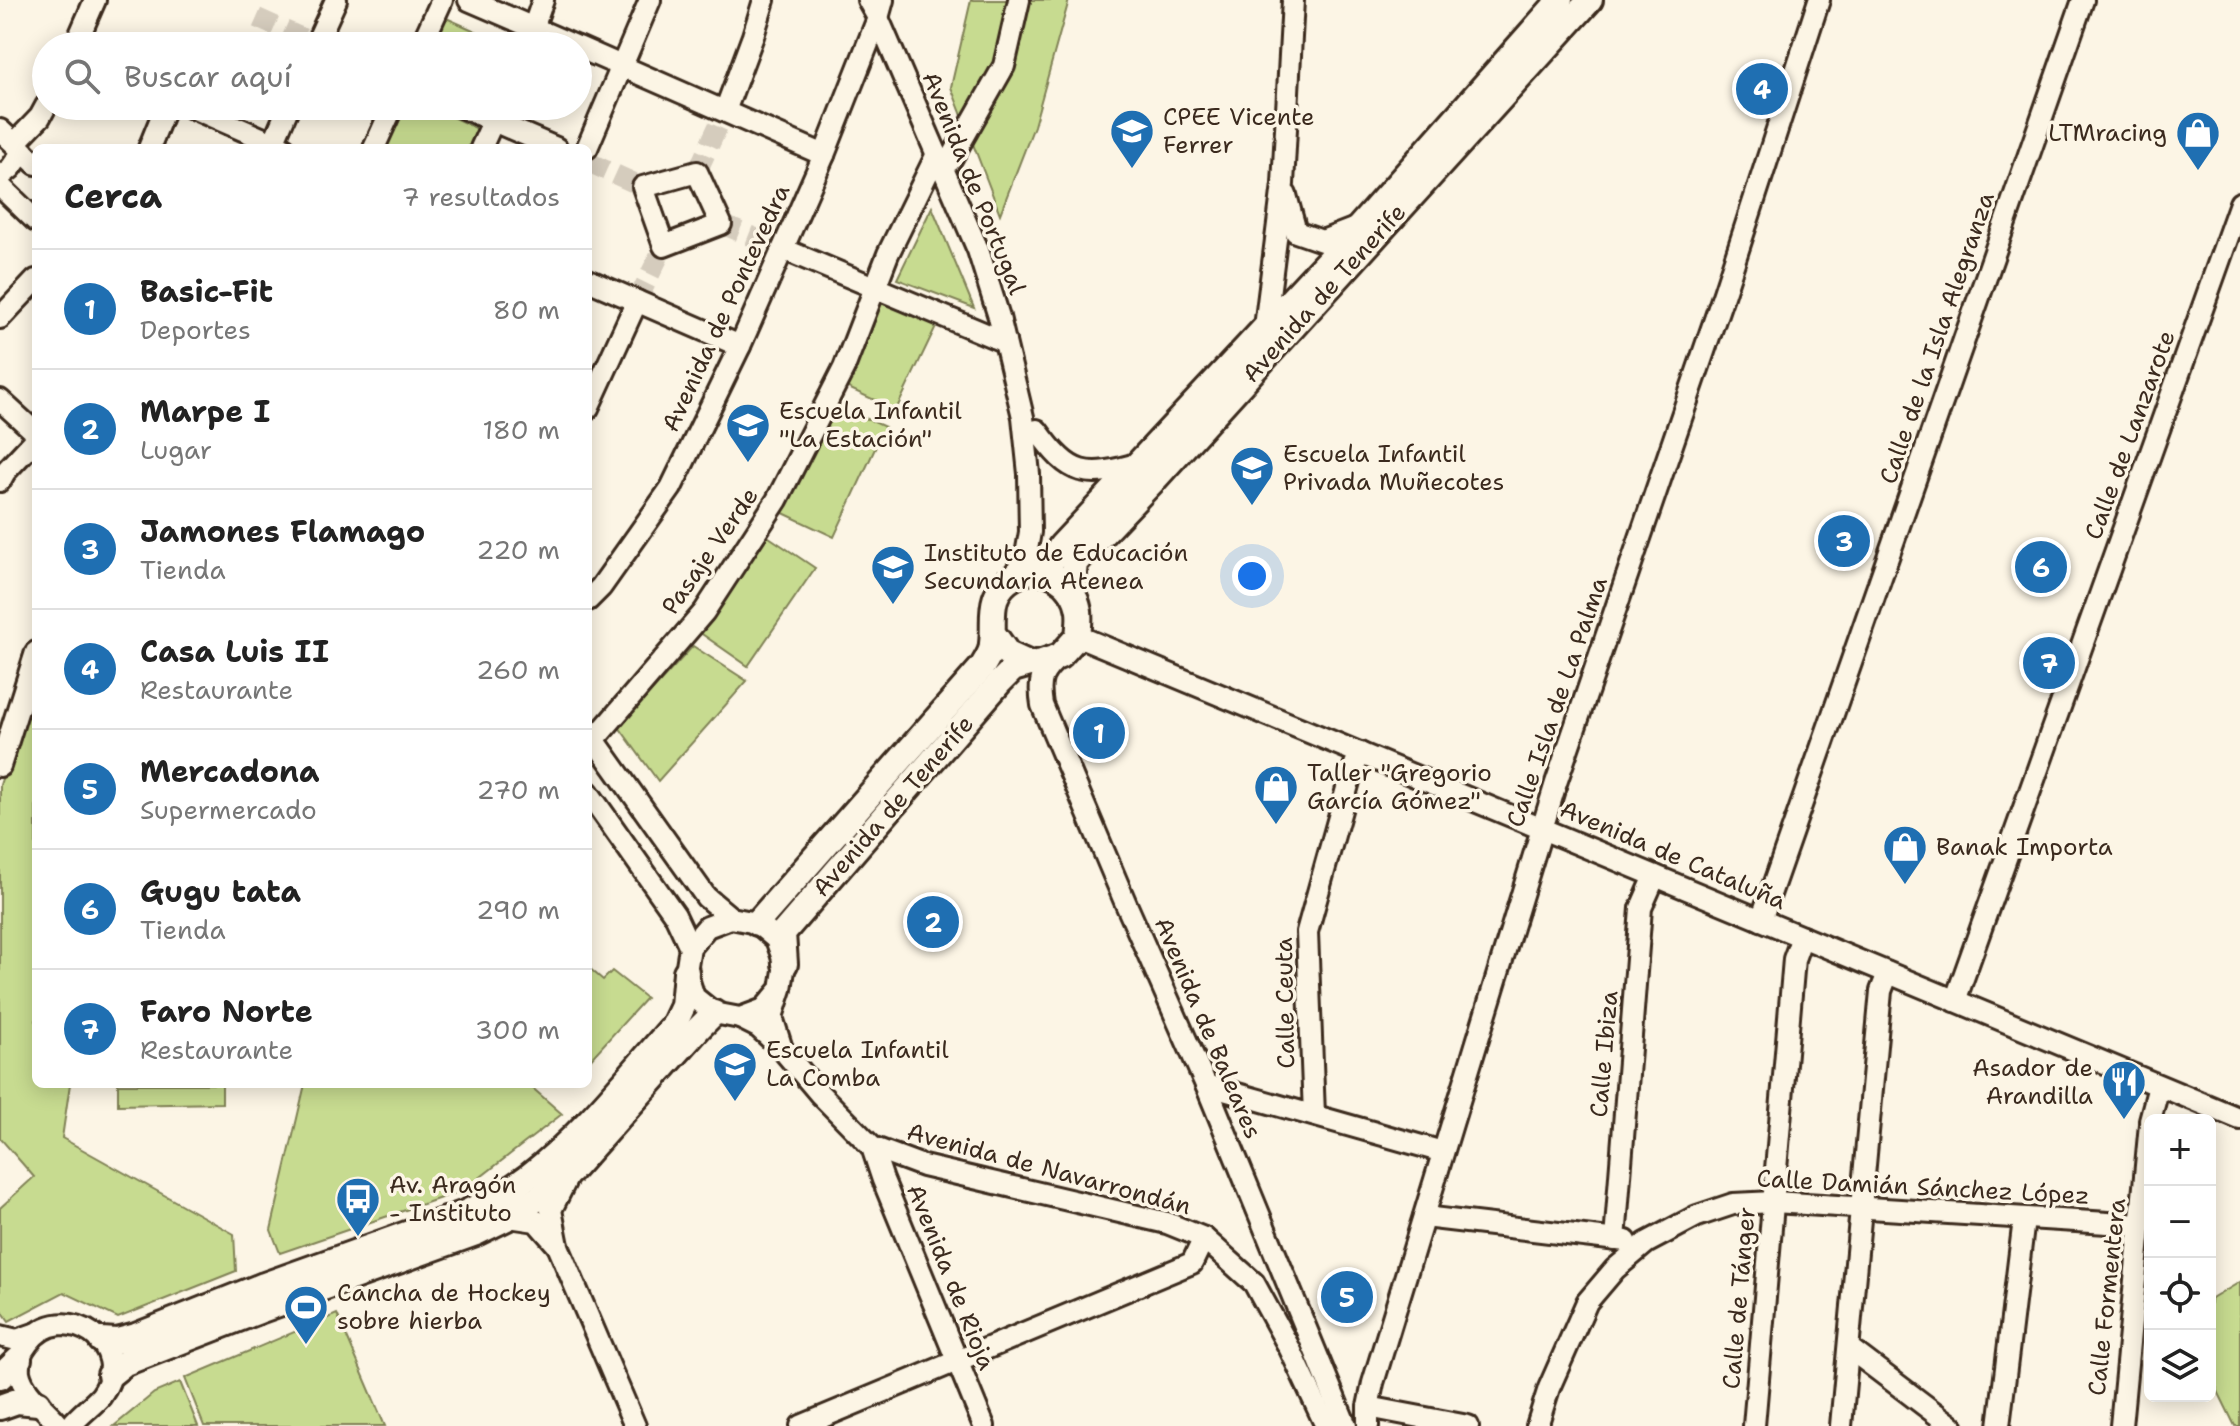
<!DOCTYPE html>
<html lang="es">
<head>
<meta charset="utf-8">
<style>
  :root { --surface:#fff; --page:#f6f6f6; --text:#222; --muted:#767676; --line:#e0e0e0; --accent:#1f6fb2 }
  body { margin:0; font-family:"Shantell Sans",sans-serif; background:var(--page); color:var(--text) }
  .controls { position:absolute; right:24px; bottom:24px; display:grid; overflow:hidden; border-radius:12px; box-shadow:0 4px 20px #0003 }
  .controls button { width:72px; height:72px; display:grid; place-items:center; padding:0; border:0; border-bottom:2px solid var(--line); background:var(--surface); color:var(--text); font:40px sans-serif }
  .you { position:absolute; left:1252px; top:576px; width:28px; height:28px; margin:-20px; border:6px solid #fff; border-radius:50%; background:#1a73e8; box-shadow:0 0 0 12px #1a73e833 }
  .badge { display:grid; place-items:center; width:52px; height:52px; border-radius:50%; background:var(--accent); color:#fff; font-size:26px; font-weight:700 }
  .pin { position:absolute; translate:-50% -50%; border:4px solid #fff; box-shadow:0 2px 8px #0006 }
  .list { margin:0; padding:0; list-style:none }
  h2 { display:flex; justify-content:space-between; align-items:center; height:104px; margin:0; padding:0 32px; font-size:34px }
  h2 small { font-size:26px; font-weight:400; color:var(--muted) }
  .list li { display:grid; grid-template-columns:52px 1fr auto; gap:24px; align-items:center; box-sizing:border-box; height:120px; padding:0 32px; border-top:2px solid var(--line) }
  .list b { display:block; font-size:30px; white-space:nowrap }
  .list p { margin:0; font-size:26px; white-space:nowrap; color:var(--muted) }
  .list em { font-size:26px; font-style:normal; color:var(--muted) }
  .icon { flex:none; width:44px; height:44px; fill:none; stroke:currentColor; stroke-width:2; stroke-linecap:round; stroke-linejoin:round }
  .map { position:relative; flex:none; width:2240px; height:1426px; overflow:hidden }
  .search { position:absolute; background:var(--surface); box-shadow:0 4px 20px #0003; left:32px; top:32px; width:560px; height:88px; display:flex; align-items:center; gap:20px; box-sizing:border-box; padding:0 28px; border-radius:44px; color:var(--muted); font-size:30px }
  .panel { position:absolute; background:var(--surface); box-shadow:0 4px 20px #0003; left:32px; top:144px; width:560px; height:944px; border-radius:12px }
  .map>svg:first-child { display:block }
  .green { fill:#c7db90; stroke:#818257; stroke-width:2 }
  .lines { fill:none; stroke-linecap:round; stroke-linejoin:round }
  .minor-tunnel { stroke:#d5ccbd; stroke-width:20; stroke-dasharray:20 10; stroke-linecap:butt }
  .minor-casing { stroke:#3b2a1e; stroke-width:26 }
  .major-casing { stroke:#3b2a1e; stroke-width:30 }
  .minor { stroke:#fcf5e5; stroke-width:20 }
  .major { stroke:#fcf5e5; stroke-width:24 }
  .labels { text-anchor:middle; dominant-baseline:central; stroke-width:7; stroke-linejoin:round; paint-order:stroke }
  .poi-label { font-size:24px; fill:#3b2a1e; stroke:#fcf5e5; text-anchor:start }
  .street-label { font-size:24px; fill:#3b2a1e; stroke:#fcf5e5 }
</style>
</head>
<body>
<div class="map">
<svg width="2240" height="1426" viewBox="0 0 2240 1426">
  <rect width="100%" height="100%" fill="#fcf5e5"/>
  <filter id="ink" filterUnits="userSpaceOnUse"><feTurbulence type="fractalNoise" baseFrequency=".0125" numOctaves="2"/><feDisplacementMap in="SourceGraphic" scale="16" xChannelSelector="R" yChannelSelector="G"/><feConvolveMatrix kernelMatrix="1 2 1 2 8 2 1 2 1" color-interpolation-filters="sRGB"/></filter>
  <g filter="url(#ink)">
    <g class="green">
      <polygon points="971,0 1069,0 1034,126 1000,214 951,87"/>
      <polygon points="444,17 509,46 430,46"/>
      <polygon points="402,106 429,106 480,130 471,148 383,148"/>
      <polygon points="932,207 974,308 897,279"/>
      <polygon points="881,291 938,322 896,410 846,387"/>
      <polygon points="832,403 885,427 834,537 781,512"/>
      <polygon points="766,535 815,568 748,666 699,632"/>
      <polygon points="693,646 747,681 658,781 619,727"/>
      <polygon points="36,673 36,1084 70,1084 62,1138 234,1234 236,1271 118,1318 64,1292 9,1321 0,1308 0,1208 34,1177 0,1138 0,785"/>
      <polygon points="588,967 603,980 612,971 646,998 588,1062"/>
      <polygon points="118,1084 222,1084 222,1103 118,1105"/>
      <polygon points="305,1084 528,1084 562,1114 464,1190 280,1253 271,1230"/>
      <polygon points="2240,1282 2240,1426 2235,1426 2210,1375 2210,1300"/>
      <polygon points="337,1314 385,1426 204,1426 185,1378"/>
      <polygon points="180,1382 198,1426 114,1426 154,1393"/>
    </g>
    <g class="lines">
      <g class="minor-tunnel">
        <polyline points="257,18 316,44"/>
        <polyline points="192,46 194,42"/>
        <polyline points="588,162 643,187"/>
        <polyline points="697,172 725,111"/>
        <polyline points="721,224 783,249"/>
        <polyline points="637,301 664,246"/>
      </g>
      <g class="minor-casing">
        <g id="minor">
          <polyline points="469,0 575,46"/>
          <polyline points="868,0 878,18 978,250 999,317 1023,417 1029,474 1030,532 1026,555 1012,578"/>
          <polyline points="75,46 95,0"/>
          <polyline points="315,46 336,0"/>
          <polyline points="421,46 442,0"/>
          <polyline points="527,46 543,0"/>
          <polyline points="578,47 824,155"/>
          <polyline points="188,106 284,148"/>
          <polyline points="459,106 556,148"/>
          <polyline points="725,111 753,36 764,0"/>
          <polyline points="0,130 36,164"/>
          <polyline points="15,143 40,117 46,106"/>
          <polyline points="149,148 166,106"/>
          <polyline points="271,148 289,106"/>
          <polyline points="374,148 393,106"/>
          <polyline points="481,148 500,106"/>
          <polyline points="587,148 650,0"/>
          <polyline points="950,161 1004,66 1019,0"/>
          <polygon points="697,172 721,224 664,246 643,187"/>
          <polyline points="0,177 11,168 23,151"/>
          <polyline points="0,186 36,221"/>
          <polyline points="1286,195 1296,232 1322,241 1358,227"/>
          <polyline points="783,249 1005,342"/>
          <polyline points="588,280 740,346"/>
          <polyline points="0,318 36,280"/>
          <polyline points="1265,327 1283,184 1293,0"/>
          <polyline points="0,400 36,433"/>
          <polyline points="588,408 637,301"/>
          <path d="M1037,430C1071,477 1085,479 1140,463"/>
          <polyline points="0,481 5,472 36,439"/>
          <polyline points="588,600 601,587 671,488 740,346 824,155 878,18 883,0"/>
          <polyline points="1078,636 2240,1119"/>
          <path d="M1060,656C1041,672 1038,680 1042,705L1126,904L1206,1085L1346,1426"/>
          <polyline points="588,731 706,897 731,918"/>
          <polyline points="594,740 704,612 777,500 844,368 888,254 937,154"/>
          <polyline points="0,766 36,652"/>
          <polyline points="588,792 675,915 690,947"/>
          <polyline points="1761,920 2083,0"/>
          <polyline points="781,989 764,1009 740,1018 714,1013 694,997 686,972 690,947 707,927 731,918 757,923 776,939 785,964 781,989 772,1017 782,1049"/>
          <polyline points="1955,1001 2240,203"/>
          <polyline points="740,1018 758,1027 782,1049 820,1094 872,1147 923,1166 1167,1223 1204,1238 1254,1283 1290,1349 1326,1426"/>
          <polyline points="1206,1085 1443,1152"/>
          <polyline points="1314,1115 1307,932 1351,774 1360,753"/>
          <polyline points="2150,1120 2159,1086"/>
          <polyline points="872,1147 883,1180 984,1426"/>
          <polyline points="569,1174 551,1210 558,1246 635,1426"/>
          <polyline points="509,1217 536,1221 558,1246"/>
          <polyline points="1424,1217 1626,1241"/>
          <polyline points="1615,1240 1641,908 1655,876"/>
          <polyline points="0,1336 17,1340 34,1334"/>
          <polyline points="1849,1348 1952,1426"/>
          <polyline points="1368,1407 1468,1426"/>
          <path d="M60,1426C47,1409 23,1394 19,1372C18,1360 21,1352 28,1343C63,1296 138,1346 101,1396C93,1405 82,1413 74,1422L73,1426"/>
          <polyline points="801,1426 1192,1263 1204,1238"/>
          <polyline points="1368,1426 1368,1407 1373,1383 1556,783 1724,293 1819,0"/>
          <polyline points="1537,1426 1549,1388 1587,1302 1615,1269 1646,1243 1697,1216 1733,1204 1774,1202 2140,1225"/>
          <polyline points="1754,1426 1794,959 1802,937"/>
          <polyline points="1841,1426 1881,991 1888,973"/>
          <polyline points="1999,1426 2024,1219"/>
          <polyline points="2121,1426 2150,1124"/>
        </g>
      </g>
      <g class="major-casing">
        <g id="major">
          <polyline points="1045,572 1061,546 1360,226 1560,0"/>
          <polyline points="1072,592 1075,563 1155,479 1590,0"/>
          <path d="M757,923L982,667C985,662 989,656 991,650C997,623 983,595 1014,577C1042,561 1074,580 1079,611C1080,619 1079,628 1078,636L1060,656L1042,662L1030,664L1008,654L993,633"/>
          <polyline points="785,964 783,933 1000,682 1013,669 1030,664"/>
          <path d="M101,1340L117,1341L136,1336L264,1285L465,1213C487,1203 509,1191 529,1176C582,1136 630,1074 674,1025L683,1006L686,972"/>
          <polyline points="110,1375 125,1363 259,1311 476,1233 509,1217 540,1197 571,1171 699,1028 714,1013"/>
          <polyline points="0,1377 19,1359"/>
          <polyline points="0,1407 17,1401 38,1403"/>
        </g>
      </g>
      <use href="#minor" class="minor"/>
      <use href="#major" class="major"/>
    </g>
  </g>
  <defs>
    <g id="school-pin" transform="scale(2.3)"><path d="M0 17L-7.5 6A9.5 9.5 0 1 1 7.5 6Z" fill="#1f6fb2" stroke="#fcf5e5"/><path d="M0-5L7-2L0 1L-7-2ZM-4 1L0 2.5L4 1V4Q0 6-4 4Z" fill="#fff"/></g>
    <g id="shop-pin" transform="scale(2.3)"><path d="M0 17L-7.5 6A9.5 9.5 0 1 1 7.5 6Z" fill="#1f6fb2" stroke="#fcf5e5"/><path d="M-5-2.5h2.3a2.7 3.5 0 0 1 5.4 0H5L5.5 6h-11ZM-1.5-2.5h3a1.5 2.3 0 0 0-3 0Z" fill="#fff"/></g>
    <g id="restaurant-pin" transform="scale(2.3)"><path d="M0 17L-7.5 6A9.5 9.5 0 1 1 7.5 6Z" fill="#1f6fb2" stroke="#fcf5e5"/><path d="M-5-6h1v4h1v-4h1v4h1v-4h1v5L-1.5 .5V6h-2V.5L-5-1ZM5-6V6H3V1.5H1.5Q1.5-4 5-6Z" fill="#fff"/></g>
    <g id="bus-pin" transform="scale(2.3)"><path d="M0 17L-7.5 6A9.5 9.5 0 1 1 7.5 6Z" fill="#1f6fb2" stroke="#fcf5e5"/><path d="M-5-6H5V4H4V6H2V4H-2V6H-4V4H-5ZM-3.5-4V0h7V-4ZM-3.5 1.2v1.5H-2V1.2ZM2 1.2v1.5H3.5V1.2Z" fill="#fff"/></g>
    <g id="stadium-pin" transform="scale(2.3)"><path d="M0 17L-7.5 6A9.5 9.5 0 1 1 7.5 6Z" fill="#1f6fb2" stroke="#fcf5e5"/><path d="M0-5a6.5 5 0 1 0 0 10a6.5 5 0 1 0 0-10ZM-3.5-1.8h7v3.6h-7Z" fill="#fff"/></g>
  </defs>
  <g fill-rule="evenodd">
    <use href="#school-pin" x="1132" y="131"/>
    <use href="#shop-pin" x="2198" y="133"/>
    <use href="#school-pin" x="748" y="425"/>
    <use href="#school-pin" x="1252" y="468"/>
    <use href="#school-pin" x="893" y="567"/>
    <use href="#shop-pin" x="1276" y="787"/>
    <use href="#shop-pin" x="1905" y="847"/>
    <use href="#school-pin" x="735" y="1064"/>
    <use href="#restaurant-pin" x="2124" y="1082"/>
    <use href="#bus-pin" x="358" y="1199"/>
    <use href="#stadium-pin" x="306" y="1307"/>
  </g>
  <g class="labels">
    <g class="poi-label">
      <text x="1163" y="117">CPEE Vicente<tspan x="1163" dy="28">Ferrer</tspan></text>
      <text x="2167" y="133" text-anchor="end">LTMracing</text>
      <text x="779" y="411">Escuela Infantil<tspan x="779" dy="28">"La Estación"</tspan></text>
      <text x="1283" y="454">Escuela Infantil<tspan x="1283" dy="28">Privada Muñecotes</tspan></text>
      <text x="924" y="553">Instituto de Educación<tspan x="924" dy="28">Secundaria Atenea</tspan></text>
      <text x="1307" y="773">Taller "Gregorio<tspan x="1307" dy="28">García Gómez"</tspan></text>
      <text x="1936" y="847">Banak Importa</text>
      <text x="766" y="1050">Escuela Infantil<tspan x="766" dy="28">La Comba</tspan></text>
      <text x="2093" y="1068" text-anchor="end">Asador de<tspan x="2093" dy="28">Arandilla</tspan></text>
      <text x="389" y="1185">Av. Aragón<tspan x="389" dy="28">- Instituto</tspan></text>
      <text x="337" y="1293">Cancha de Hockey<tspan x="337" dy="28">sobre hierba</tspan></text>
    </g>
    <g class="street-label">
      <text transform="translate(974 183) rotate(68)">Avenida de Portugal</text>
      <text transform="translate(1324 293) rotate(-48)">Avenida de Tenerife</text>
      <text transform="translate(726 308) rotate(-65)">Avenida de Pontevedra</text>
      <text transform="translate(1937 338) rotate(-71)">Calle de la Isla Alegranza</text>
      <text transform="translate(2130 435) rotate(-70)">Calle de Lanzarote</text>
      <text transform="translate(710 551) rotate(-55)">Pasaje Verde</text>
      <text transform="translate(1557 702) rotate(-71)">Calle Isla de La Palma</text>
      <text transform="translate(893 806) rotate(-49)">Avenida de Tenerife</text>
      <text transform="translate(1673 855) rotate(23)">Avenida de Cataluña</text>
      <text transform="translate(1285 1003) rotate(-91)">Calle Ceuta</text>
      <text transform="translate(1208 1028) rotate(67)">Avenida de Baleares</text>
      <text transform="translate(1604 1054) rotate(-85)">Calle Ibiza</text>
      <text transform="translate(1049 1169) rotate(15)">Avenida de Navarrondán</text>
      <text transform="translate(1923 1187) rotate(3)">Calle Damián Sánchez López</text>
      <text transform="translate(951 1277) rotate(68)">Avenida de Rioja</text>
      <text transform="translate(2107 1297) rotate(-84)">Calle Formentera</text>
      <text transform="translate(1739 1298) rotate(-85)">Calle de Tánger</text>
    </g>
  </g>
</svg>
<div class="controls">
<button>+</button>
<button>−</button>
<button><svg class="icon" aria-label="locate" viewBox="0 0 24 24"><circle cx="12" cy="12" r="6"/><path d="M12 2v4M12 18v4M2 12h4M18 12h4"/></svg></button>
<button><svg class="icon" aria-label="layers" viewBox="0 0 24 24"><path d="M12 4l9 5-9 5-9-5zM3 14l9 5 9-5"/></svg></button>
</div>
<div class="you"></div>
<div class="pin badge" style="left:1099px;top:733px">1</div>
<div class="pin badge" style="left:933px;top:922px">2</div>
<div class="pin badge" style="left:1844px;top:541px">3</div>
<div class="pin badge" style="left:1762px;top:89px">4</div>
<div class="pin badge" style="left:1347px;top:1297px">5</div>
<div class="pin badge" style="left:2041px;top:567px">6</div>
<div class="pin badge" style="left:2049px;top:663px">7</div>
<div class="search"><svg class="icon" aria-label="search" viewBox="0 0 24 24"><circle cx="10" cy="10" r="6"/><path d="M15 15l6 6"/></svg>Buscar aquí</div>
<section class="panel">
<h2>Cerca<small>7 resultados</small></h2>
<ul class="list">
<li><span class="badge">1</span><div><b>Basic-Fit</b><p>Deportes</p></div><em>80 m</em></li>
<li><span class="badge">2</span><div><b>Marpe I</b><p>Lugar</p></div><em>180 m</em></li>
<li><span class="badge">3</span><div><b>Jamones Flamago</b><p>Tienda</p></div><em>220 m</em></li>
<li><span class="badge">4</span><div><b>Casa Luis II</b><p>Restaurante</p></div><em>260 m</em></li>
<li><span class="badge">5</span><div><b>Mercadona</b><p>Supermercado</p></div><em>270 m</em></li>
<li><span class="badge">6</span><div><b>Gugu tata</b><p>Tienda</p></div><em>290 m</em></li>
<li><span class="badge">7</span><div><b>Faro Norte</b><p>Restaurante</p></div><em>300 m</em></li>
</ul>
</section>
</div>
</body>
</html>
